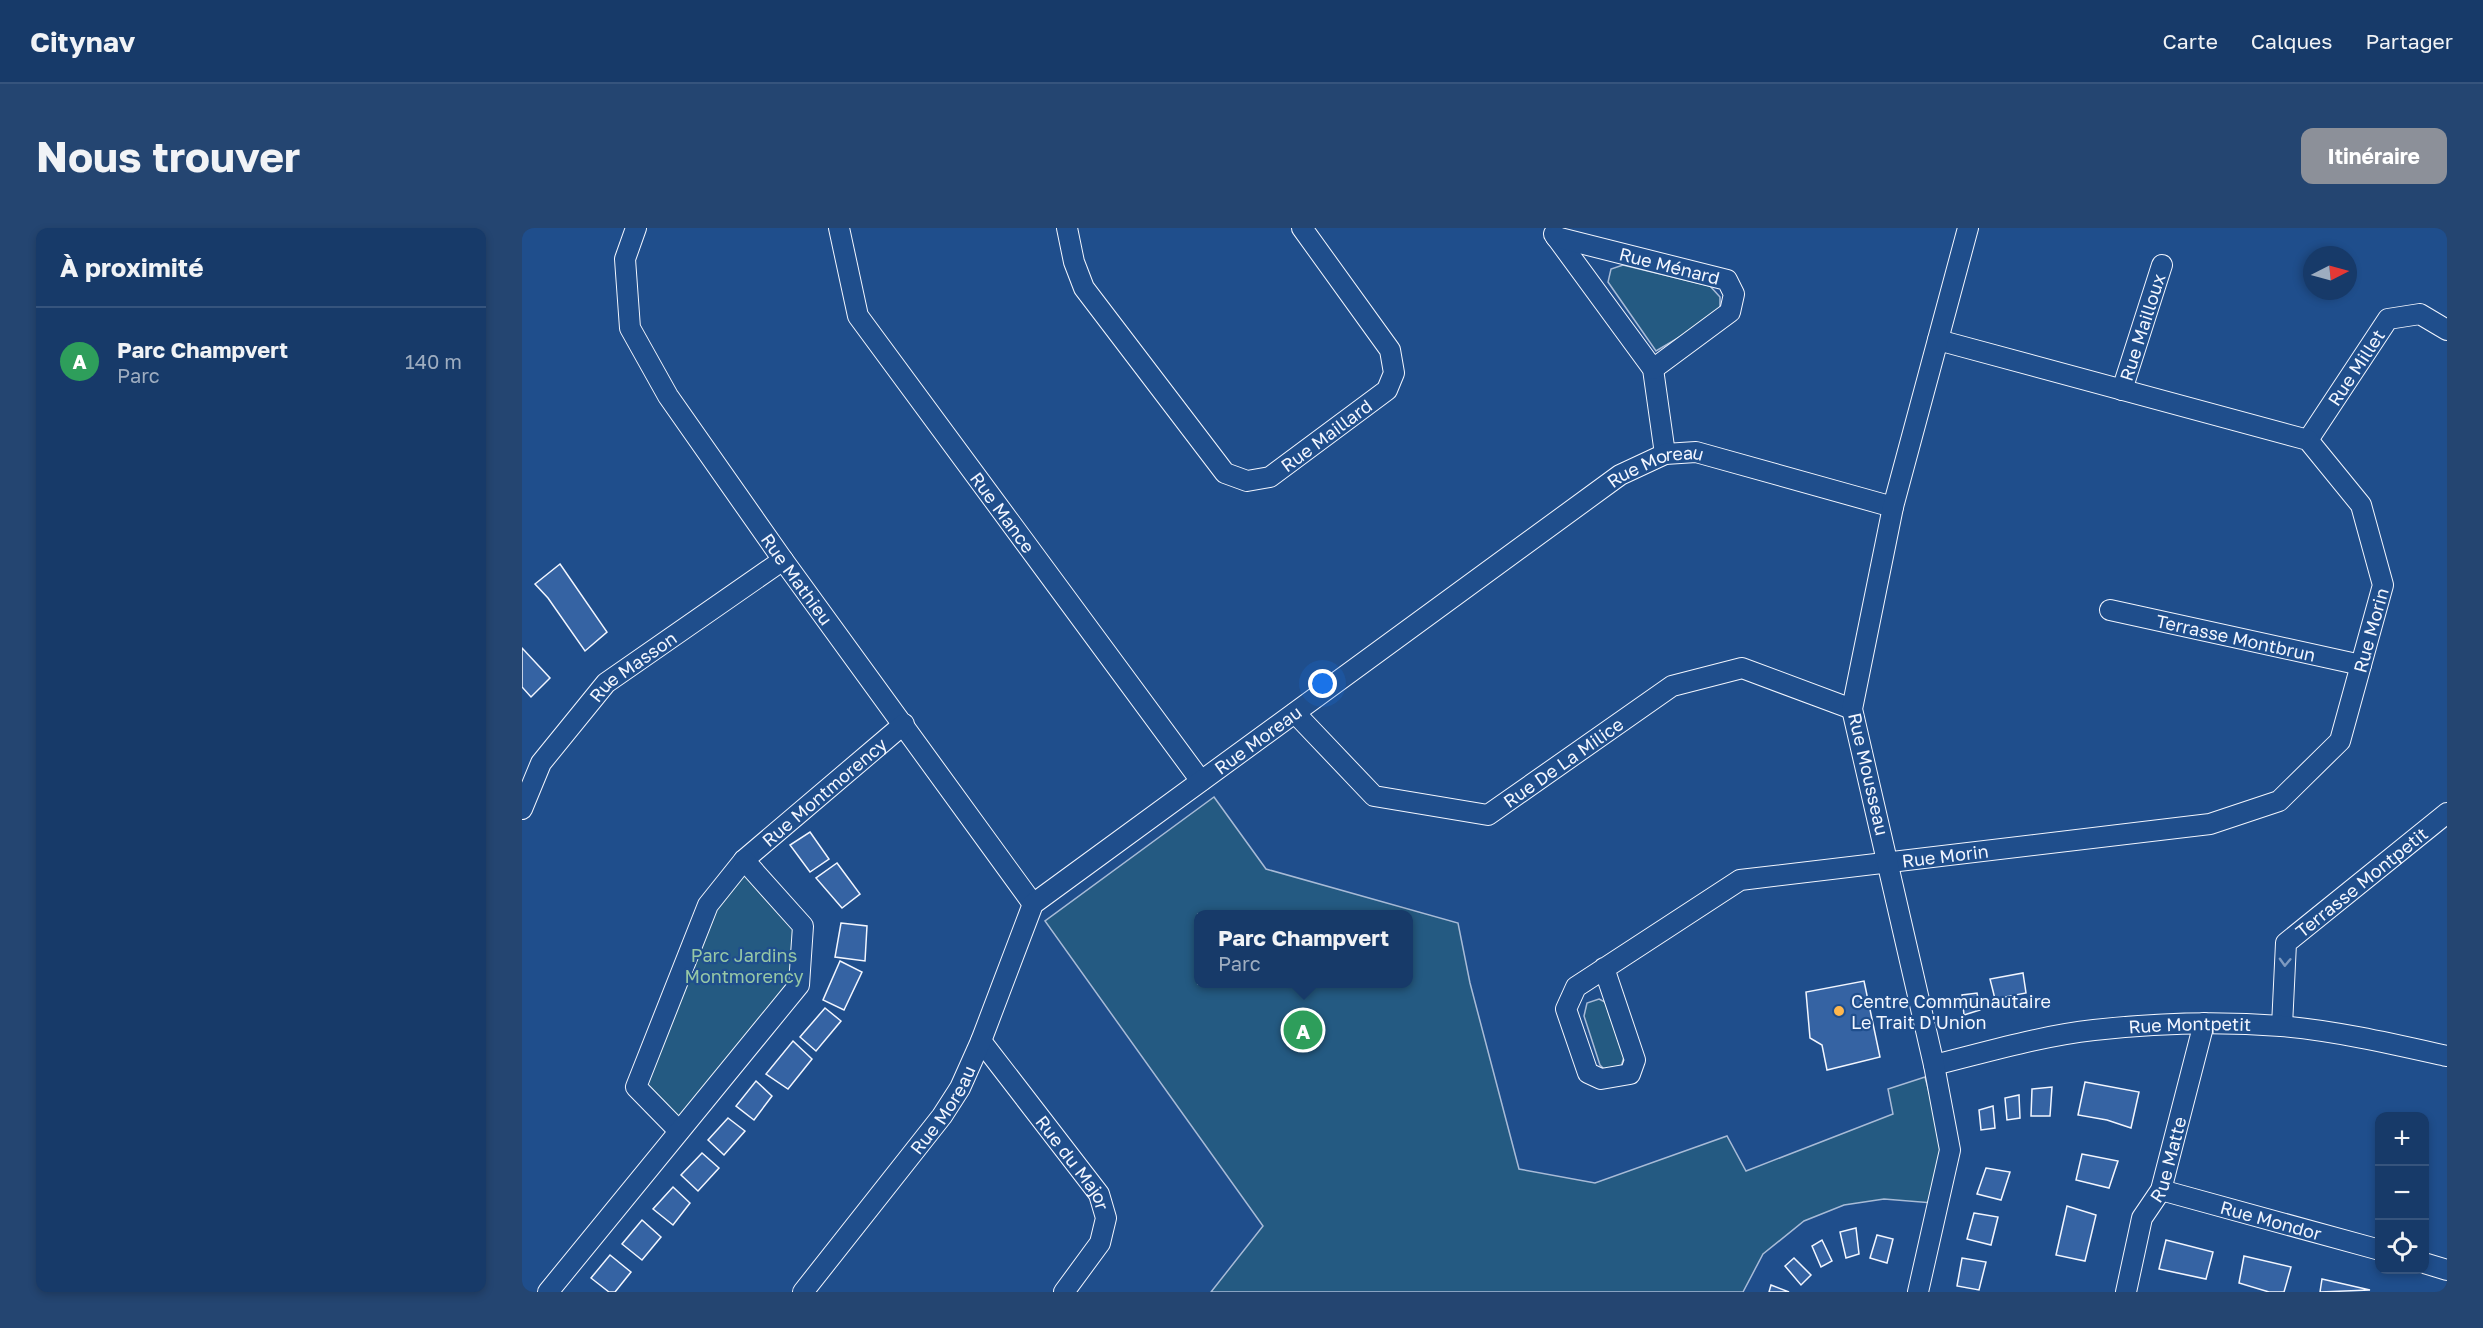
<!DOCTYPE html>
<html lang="fr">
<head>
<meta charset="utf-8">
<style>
  :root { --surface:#173a69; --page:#244571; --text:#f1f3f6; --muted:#9eadc0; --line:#36547d; --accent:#8c9099 }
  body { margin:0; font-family:"Golos Text",sans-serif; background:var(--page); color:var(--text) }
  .controls { position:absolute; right:18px; bottom:18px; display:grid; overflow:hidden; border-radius:12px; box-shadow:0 3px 9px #0003 }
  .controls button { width:54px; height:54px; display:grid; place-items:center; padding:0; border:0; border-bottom:2px solid var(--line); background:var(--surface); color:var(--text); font:30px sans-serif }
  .compass { position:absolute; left:1781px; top:18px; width:54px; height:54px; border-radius:50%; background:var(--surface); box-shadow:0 3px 9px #0003; rotate:84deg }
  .you { position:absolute; left:801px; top:456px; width:21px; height:21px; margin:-15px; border:4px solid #fff; border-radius:50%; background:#1a73e8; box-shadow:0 0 0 9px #1a73e833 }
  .badge { display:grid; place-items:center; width:39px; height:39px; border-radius:50%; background:var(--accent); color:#fff; font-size:20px; font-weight:700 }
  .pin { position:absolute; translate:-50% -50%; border:3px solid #fff; box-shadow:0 2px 6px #0006 }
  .popup { position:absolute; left:672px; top:682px; width:219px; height:78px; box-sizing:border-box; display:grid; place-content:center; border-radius:12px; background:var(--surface); filter:drop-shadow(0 2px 4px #0005); font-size:20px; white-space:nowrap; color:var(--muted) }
  .popup b { font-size:22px; color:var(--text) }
  .popup::after { content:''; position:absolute; left:50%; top:100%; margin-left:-12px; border:12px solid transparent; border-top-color:var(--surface) }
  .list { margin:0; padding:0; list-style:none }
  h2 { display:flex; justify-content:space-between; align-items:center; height:78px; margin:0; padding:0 24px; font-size:26px }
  h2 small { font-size:20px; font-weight:400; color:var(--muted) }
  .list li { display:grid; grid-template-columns:39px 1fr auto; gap:18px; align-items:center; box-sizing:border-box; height:108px; padding:0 24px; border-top:2px solid var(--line) }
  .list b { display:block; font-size:22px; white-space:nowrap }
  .list p { margin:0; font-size:20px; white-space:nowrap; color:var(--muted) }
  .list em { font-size:20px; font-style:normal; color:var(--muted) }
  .icon { flex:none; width:33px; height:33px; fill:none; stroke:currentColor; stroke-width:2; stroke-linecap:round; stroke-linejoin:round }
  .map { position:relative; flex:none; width:1925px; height:1064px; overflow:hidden; border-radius:12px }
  header { display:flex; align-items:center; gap:36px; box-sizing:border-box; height:84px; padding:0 30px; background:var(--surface); border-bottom:2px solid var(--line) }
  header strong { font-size:28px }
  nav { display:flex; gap:33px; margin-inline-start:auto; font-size:21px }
  .intro { display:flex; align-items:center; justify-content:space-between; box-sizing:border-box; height:144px; padding:0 36px }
  h1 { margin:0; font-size:42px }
  .button { padding:15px 27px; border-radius:12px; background:var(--accent); color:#fff; font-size:21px; font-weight:700 }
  main { display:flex; gap:36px; padding:0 36px }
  aside { flex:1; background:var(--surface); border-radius:12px; box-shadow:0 3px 9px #0003 }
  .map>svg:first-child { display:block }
  .green { fill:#245a82; stroke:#a8bbd7; stroke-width:1.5; fill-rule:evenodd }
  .building { fill:#3563a3; stroke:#f2f6ff; stroke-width:1.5 }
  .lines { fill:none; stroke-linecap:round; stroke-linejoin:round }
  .minor-casing { stroke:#f2f6ff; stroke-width:22 }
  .minor { stroke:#1f4e8c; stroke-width:20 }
  .oneway { stroke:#7e9ac0 }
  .poi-dot { fill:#ffb74d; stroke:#1f4e8c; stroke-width:2 }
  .labels { text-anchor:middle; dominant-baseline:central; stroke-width:4.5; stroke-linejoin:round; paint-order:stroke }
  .street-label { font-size:18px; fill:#f2f6ff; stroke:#1f4e8c }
  .park-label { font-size:18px; fill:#97c8a6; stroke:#1f4e8c }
  .poi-label { font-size:18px; fill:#f2f6ff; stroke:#1f4e8c; text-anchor:start }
</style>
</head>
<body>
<header>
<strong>Citynav</strong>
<nav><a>Carte</a><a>Calques</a><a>Partager</a></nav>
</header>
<div class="intro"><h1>Nous trouver</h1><a class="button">Itinéraire</a></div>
<main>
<aside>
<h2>À proximité<small></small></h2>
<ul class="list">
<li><span class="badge" style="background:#2e9e5b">A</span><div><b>Parc Champvert</b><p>Parc</p></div><em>140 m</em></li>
</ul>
</aside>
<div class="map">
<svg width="1925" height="1064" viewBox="0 0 1925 1064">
  <rect width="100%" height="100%" fill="#1f4e8c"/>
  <g class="green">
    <polygon points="1101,37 1188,58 1198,69 1198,82 1195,87 1134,123 1086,54 1089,41"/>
    <path d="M692,569L744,641L936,695L948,755L997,941L1073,955L1205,908L1224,943L1371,886L1366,861L1403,849L1423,923L1411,975L1362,971L1322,977L1282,993L1241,1026L1221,1064H689L741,998L523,693ZM676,686H886V756H676Z"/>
    <polygon points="222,632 281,698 277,757 157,903 114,859 186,677"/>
    <polygon points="1077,771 1083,774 1102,829 1099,839 1083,842 1078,837 1062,788 1065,775"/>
  </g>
  <g class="building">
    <polygon points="38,336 85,404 63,423 26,370 13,356"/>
    <polygon points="0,420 28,450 9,469 0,459"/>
    <polygon points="288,604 307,631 288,644 268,617"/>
    <polygon points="315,635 338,666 320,680 294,650"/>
    <polygon points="319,695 345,698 343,733 313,729"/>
    <polygon points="318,733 340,744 322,782 301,772"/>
    <polygon points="1501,745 1504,765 1473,771 1468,751"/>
    <polygon points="1342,753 1358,829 1305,842 1300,817 1288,810 1284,764"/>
    <polygon points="1455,765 1458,782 1442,787 1440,767"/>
    <polygon points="303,780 319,793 294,823 278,809"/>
    <polygon points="271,813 290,831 266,861 244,846"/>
    <polygon points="234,853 250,868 232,892 214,878"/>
    <polygon points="1563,854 1617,864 1609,900 1585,892 1556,887"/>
    <polygon points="1530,859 1528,888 1509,888 1510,861"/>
    <polygon points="1497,867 1498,890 1485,892 1483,870"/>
    <polygon points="1471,878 1473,900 1459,902 1457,882"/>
    <polygon points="206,890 223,903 202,927 186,912"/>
    <polygon points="180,925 197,940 176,963 159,947"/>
    <polygon points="1560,926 1596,933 1587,960 1554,952"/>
    <polygon points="1464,940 1488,944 1479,972 1455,966"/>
    <polygon points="151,959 168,975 151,997 131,981"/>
    <polygon points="1545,978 1574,987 1563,1033 1534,1027"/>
    <polygon points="1452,985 1476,989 1469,1017 1445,1011"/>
    <polygon points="120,992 139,1009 120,1032 100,1016"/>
    <polygon points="1334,1000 1337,1026 1324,1030 1318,1004"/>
    <polygon points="1355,1007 1371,1011 1365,1035 1348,1030"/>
    <polygon points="1300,1012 1310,1033 1299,1039 1290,1018"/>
    <polygon points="1644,1012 1691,1024 1684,1051 1637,1041"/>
    <polygon points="88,1027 109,1044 93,1064 87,1064 69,1050"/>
    <polygon points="1722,1028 1769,1039 1762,1064 1747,1064 1717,1055"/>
    <polygon points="1272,1030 1289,1047 1279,1057 1263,1038"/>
    <polygon points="1440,1030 1464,1034 1457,1062 1435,1058"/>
    <polygon points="1800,1051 1848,1062 1798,1064"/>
    <polygon points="1249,1057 1267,1064 1247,1064"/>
  </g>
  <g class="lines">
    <g class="minor-casing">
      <g id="minor">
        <path id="s1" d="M114,0L103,31L108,100L146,168L261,332L511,676"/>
        <path id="s2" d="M317,0L336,88L679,553"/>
        <path id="s3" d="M545,0L552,34L562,60L703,245L725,253L748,249L865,162L872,145L868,122L780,0"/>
        <polyline points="1032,6 1131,141 1143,226"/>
        <path id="s4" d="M1034,9L1205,52L1212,66L1208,84L1131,141"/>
        <path id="s5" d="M1600,162L1640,37"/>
        <path id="s6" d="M1786,212L1866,91L1898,86L1925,102"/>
        <path id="s7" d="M1588,382L1839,437"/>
        <path id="s8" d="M773,485L852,568L966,587L1150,458L1220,440L1330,481"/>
        <path id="s9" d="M0,581L19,535L84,455L261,332"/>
        <path id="s10" d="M1082,740L1113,832L1108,846L1079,851L1066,845L1044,781L1054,759L1218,652L1688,596L1757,573L1818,513L1861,357L1839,277L1786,212L1416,112"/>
        <path id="s11" d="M1760,798L1764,715L1925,585"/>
        <path id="s12" d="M459,813L577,966L584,990L578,1015L542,1064"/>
        <path id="s13" d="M1412,837C1465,824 1518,808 1572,802C1634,795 1698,793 1759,798C1815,803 1871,816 1925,828"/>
        <path id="s14" d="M157,903L114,859L186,677L222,632L382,496"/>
        <path id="s15" d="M1639,962L1858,1022"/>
        <polyline points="1902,1035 1925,1042"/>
        <polyline points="26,1064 277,757 281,698 222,632"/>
        <path id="s16" d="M281,1064L420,888L438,860L459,813L511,676L1098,247L1143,226L1174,224L1371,279"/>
        <polyline points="1396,1064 1428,922 1412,837 1330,481 1371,279 1446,0"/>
        <path id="s17" d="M1604,1064L1620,990L1639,962L1682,795"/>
      </g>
    </g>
    <use href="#minor" class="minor"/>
  </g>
  <defs><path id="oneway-chevron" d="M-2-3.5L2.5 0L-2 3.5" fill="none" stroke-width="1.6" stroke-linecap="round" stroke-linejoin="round" transform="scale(1.5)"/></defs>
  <use class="oneway" href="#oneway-chevron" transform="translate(1763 734) rotate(92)"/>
  <circle class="poi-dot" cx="1317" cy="783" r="6"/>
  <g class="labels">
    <g class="street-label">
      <text stroke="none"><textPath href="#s4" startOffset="117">Rue Ménard</textPath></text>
      <text stroke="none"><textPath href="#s5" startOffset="66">Rue Mailloux</textPath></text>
      <text stroke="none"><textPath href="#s6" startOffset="87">Rue Millet</textPath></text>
      <text stroke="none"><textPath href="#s3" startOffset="412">Rue Maillard</textPath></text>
      <text stroke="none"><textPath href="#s16" startOffset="1220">Rue Moreau</textPath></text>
      <text stroke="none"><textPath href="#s2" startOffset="334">Rue Mance</textPath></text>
      <text stroke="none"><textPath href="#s1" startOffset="404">Rue Mathieu</textPath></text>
      <text stroke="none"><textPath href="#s10" startOffset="1190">Rue Morin</textPath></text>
      <text stroke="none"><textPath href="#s7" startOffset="129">Terrasse Montbrun</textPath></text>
      <text stroke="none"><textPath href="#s9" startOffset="184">Rue Masson</textPath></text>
      <text stroke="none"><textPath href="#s16" startOffset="734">Rue Moreau</textPath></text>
      <text stroke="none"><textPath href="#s8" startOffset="322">Rue De La Milice</textPath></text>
      <text transform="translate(1347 546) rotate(77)">Rue Mousseau</text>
      <text stroke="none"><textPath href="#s14" startOffset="420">Rue Montmorency</textPath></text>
      <text stroke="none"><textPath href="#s10" startOffset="650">Rue Morin</textPath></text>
      <text stroke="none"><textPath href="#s11" startOffset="180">Terrasse Montpetit</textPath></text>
      <text stroke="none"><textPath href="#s13" startOffset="260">Rue Montpetit</textPath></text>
      <text stroke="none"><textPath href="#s16" startOffset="230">Rue Moreau</textPath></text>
      <text stroke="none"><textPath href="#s17" startOffset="141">Rue Matte</textPath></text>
      <text stroke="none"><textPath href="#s12" startOffset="153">Rue du Major</textPath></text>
      <text stroke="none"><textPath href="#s15" startOffset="114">Rue Mondor</textPath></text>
    </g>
    <g class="park-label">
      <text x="222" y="727">Parc Jardins<tspan x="222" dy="21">Montmorency</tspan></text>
    </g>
    <g class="poi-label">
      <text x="1329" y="773">Centre Communautaire<tspan x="1329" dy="21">Le Trait D'Union</tspan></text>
    </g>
  </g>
</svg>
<div class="controls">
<button>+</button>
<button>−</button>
<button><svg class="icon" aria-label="locate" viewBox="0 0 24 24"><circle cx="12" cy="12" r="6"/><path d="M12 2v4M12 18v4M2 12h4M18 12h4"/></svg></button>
</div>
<svg class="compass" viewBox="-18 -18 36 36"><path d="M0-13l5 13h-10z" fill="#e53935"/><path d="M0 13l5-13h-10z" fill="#9eadc0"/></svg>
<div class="you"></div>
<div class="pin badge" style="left:781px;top:802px;background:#2e9e5b">A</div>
<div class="popup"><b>Parc Champvert</b>Parc</div>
</div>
</main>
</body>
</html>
